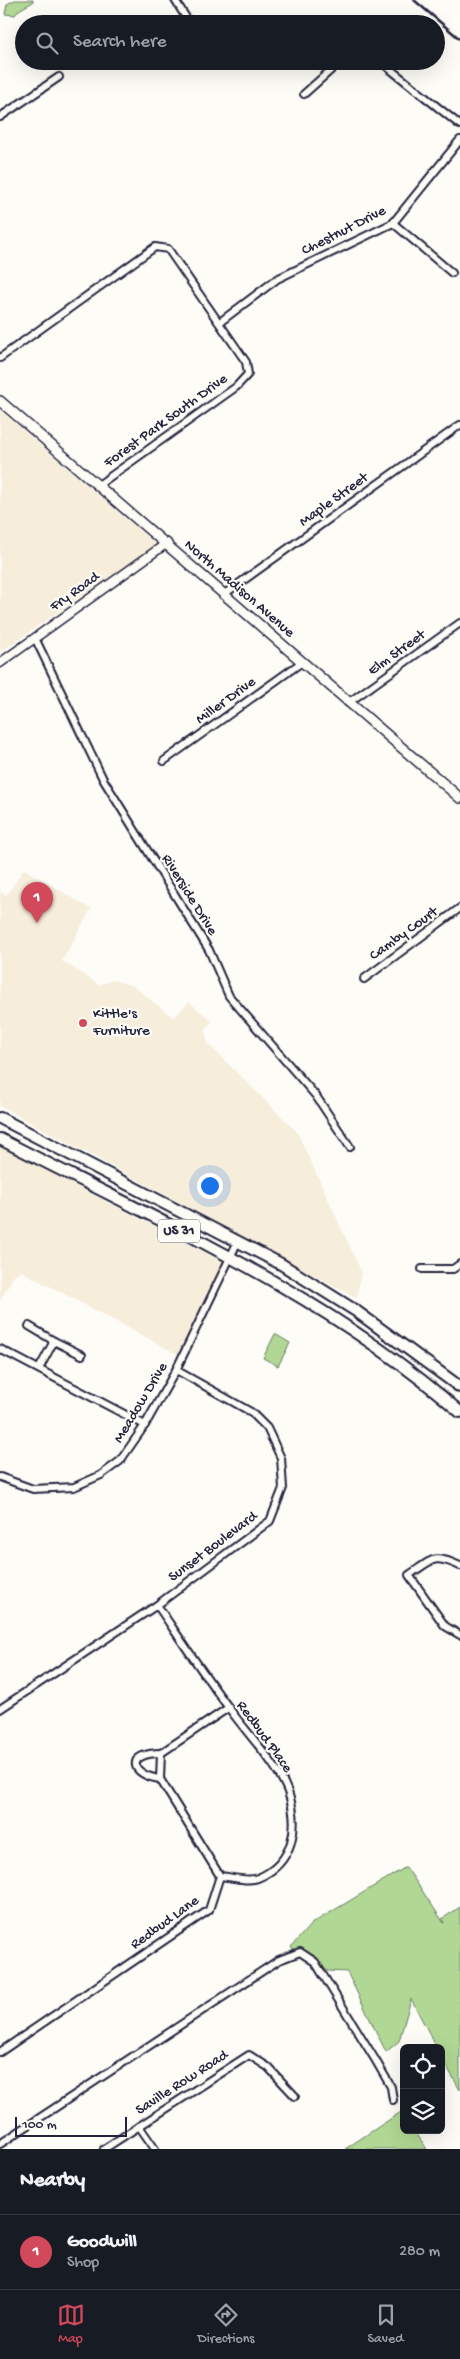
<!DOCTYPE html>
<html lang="en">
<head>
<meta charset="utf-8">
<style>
  :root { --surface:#171b24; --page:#20242c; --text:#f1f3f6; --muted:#9ea1a6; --line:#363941; --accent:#d1495b }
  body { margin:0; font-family:"Gochi Hand",sans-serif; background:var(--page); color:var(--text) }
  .controls { position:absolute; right:15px; bottom:15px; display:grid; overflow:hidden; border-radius:8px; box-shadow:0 5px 20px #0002 }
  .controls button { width:45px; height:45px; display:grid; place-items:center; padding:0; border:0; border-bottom:1px solid var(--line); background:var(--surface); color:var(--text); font:25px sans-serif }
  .scale { position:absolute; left:15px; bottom:12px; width:112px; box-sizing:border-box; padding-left:5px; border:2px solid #22223b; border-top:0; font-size:14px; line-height:18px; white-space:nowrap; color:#22223b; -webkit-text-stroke:4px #fdfcf7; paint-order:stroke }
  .you { position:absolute; left:209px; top:1185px; width:18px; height:18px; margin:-12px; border:4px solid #fff; border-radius:50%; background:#1a73e8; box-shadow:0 0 0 8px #1a73e833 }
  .badge { display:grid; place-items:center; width:32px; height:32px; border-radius:50%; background:var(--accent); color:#fff; font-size:16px; font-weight:700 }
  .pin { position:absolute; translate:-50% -41px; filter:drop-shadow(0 1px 2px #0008) }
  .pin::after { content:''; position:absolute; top:26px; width:18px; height:15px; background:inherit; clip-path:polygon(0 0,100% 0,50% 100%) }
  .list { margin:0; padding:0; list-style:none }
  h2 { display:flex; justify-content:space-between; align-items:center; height:65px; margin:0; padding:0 20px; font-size:21px }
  h2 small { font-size:16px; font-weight:400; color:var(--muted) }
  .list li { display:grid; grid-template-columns:32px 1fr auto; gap:15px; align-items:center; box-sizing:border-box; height:75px; padding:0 20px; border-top:1px solid var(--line) }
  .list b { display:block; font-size:19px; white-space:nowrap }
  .list p { margin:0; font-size:16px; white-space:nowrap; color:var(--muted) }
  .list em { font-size:16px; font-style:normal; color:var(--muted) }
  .icon { flex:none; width:28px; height:28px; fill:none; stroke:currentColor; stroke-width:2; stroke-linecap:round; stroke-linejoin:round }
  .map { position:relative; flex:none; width:460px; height:2149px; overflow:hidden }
  .search { position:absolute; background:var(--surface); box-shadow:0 5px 20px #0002; left:15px; right:15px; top:15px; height:55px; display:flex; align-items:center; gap:12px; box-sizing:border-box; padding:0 18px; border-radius:28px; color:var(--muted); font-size:19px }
  .sheet { height:140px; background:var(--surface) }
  nav { display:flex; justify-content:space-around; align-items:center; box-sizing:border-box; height:70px; border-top:1px solid var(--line); background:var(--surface); font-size:14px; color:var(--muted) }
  nav a { display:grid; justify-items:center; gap:2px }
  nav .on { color:var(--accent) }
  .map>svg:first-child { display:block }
  .built { fill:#f6eddb }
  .green { fill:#b0d793; stroke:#697c67 }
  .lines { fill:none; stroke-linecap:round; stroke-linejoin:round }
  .minor-casing { stroke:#22223b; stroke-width:10 }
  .tertiary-casing { stroke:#22223b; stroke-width:11 }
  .secondary-casing { stroke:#22223b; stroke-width:12 }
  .primary-casing { stroke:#22223b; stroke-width:14 }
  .minor { stroke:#fdfcf7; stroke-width:6 }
  .tertiary { stroke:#fdfcf7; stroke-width:8 }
  .secondary { stroke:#fdfcf7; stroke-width:9 }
  .primary { stroke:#fdfcf7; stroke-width:10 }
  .rail { stroke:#22223b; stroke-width:2.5 }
  .poi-dot { fill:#d1495b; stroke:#fdfcf7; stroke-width:2 }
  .labels { text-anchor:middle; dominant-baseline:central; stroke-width:4.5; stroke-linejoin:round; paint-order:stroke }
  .shield { fill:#fdfcf7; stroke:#646373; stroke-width:1 }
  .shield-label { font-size:14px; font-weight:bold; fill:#22223b }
  .street-label { font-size:15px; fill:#22223b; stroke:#fdfcf7 }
  .poi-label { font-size:15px; fill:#22223b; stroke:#fdfcf7; text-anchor:start }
</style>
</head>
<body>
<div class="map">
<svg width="460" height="2149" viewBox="0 0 460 2149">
  <rect width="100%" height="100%" fill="#fdfcf7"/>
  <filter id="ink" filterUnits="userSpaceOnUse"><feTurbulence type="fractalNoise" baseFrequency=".02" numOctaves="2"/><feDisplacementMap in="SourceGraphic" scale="10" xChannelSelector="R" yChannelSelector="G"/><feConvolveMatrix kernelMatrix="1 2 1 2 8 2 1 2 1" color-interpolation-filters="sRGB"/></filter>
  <g filter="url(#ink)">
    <g class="built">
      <polygon points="0,410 156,545 0,652"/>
      <polygon points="24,869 91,909 62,961 99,985 113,980 133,986 174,1018 189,1002 212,1021 206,1029 207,1043 297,1132 361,1271 357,1298 0,1106 0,892 6,895 9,892"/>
      <polygon points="0,1147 224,1262 181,1356 21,1271 14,1275 0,1301"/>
    </g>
    <g class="green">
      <polygon points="15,0 33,0 33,2 19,10 15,15 5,14 7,4"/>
      <polygon points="275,1334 290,1343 278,1366 263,1358"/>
      <polygon points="406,1867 444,1923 442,1919 460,1907 460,2090 441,2056 441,2048 437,2048 411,1999 399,2041 386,2052 347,1972 328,1971 291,1947 311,1924"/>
      <polygon points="401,2112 404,2116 404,2130 414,2130 427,2149 345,2149"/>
    </g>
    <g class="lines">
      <g class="minor-casing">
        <g id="minor">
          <polyline points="175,0 190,24"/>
          <polyline points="214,61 214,62"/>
          <polyline points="380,61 460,125"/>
          <polyline points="304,94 341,61"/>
          <polyline points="0,117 59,77"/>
          <polyline points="393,223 452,273"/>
          <polyline points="220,322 277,279 393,223 460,140"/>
          <polyline points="0,358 155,247 168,249 246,362 248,374 236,387 97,486"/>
          <polyline points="223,595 460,425"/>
          <polyline points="35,638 103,779 209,950 229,996 316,1096 350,1147"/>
          <polyline points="348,703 460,623"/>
          <polyline points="164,761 302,662"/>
          <polyline points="364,979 460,908"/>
          <polyline points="422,1269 453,1269 460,1264"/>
          <polyline points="29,1326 54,1341"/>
          <polyline points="0,1349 145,1425"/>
          <polyline points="39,1369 54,1341 82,1355"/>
          <polyline points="0,1477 33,1489 74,1487 101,1475 120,1461 145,1425 176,1370 238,1241"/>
          <path d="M460,1566C433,1553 432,1560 409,1575L445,1626L460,1635"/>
          <path d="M157,1605C181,1640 204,1675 229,1708C247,1734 277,1763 288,1792C300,1826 294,1863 258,1878C249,1882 230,1877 220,1876"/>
          <polyline points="0,1709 157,1605 270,1521 283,1488 281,1458 267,1428 251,1412 176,1370"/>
          <path d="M160,1779C130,1775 125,1753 161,1753"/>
          <polyline points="0,2052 209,1910 220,1876 160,1779 161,1753 228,1708"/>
          <polyline points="139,2126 155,2149"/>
          <polyline points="0,2144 279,1960 300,1952 315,1962 376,2061 391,2087 393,2100"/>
          <polyline points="104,2149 249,2055 268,2067 295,2096"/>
        </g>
      </g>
      <g class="tertiary-casing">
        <polyline id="tertiary" points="0,663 167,543"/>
      </g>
      <g class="secondary-casing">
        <polyline id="secondary" points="0,401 460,798"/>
      </g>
      <g class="primary-casing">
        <g id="primary">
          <polyline points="0,1118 281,1264 356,1311 460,1387"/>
          <path d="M0,1139C157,1220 327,1295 460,1412"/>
        </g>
      </g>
      <use href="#minor" class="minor"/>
      <use href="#tertiary" class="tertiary"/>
      <use href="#secondary" class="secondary"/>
      <use href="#primary" class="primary"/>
      <polyline class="rail" points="414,0 460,39"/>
    </g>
  </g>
  <circle class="poi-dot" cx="83" cy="1023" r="5"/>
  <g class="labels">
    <rect class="shield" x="158" y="1219.5" width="42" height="23" rx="4"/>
    <g class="shield-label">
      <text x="179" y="1231">US 31</text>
    </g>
    <g class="street-label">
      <text transform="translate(344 231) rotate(-27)">Chestnut Drive</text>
      <text transform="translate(166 421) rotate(-36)">Forest Park South Drive</text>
      <text transform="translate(334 500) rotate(-36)">Maple Street</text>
      <text transform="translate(239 589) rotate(41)">North Madison Avenue</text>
      <text transform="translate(75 592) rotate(-36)">Fry Road</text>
      <text transform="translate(397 653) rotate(-36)">Elm Street</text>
      <text transform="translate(226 701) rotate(-36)">Miller Drive</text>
      <text transform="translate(189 895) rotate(58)">Riverside Drive</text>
      <text transform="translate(404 934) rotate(-36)">Camby Court</text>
      <text transform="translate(141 1403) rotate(-59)">Meadow Drive</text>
      <text transform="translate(213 1547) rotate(-37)">Sunset Boulevard</text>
      <text transform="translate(264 1737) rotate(54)">Redbud Place</text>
      <text transform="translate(165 1923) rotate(-36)">Redbud Lane</text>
      <text transform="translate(182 2083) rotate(-33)">Saville Row Road</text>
    </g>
    <g class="poi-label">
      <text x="93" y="1014">Kittle's<tspan x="93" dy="17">Furniture</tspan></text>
    </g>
  </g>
</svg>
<div class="controls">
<button><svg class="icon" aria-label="locate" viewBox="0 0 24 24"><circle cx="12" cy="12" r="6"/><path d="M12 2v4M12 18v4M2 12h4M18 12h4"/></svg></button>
<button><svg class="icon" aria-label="layers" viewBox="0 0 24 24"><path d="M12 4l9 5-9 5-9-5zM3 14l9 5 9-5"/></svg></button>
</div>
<div class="scale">100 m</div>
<div class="you"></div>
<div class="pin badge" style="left:37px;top:923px">1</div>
<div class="search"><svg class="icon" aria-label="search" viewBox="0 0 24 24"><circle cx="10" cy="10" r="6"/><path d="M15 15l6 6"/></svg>Search here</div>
</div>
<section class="sheet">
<h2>Nearby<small></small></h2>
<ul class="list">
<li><span class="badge">1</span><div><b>Goodwill</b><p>Shop</p></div><em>280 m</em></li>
</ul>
</section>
<nav>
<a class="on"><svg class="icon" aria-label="map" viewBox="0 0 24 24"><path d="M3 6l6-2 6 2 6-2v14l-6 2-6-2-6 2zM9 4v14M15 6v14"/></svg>Map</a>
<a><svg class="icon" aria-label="directions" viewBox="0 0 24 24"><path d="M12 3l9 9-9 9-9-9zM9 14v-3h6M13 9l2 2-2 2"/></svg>Directions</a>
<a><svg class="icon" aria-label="saved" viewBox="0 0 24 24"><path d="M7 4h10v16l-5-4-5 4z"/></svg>Saved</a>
</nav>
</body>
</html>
